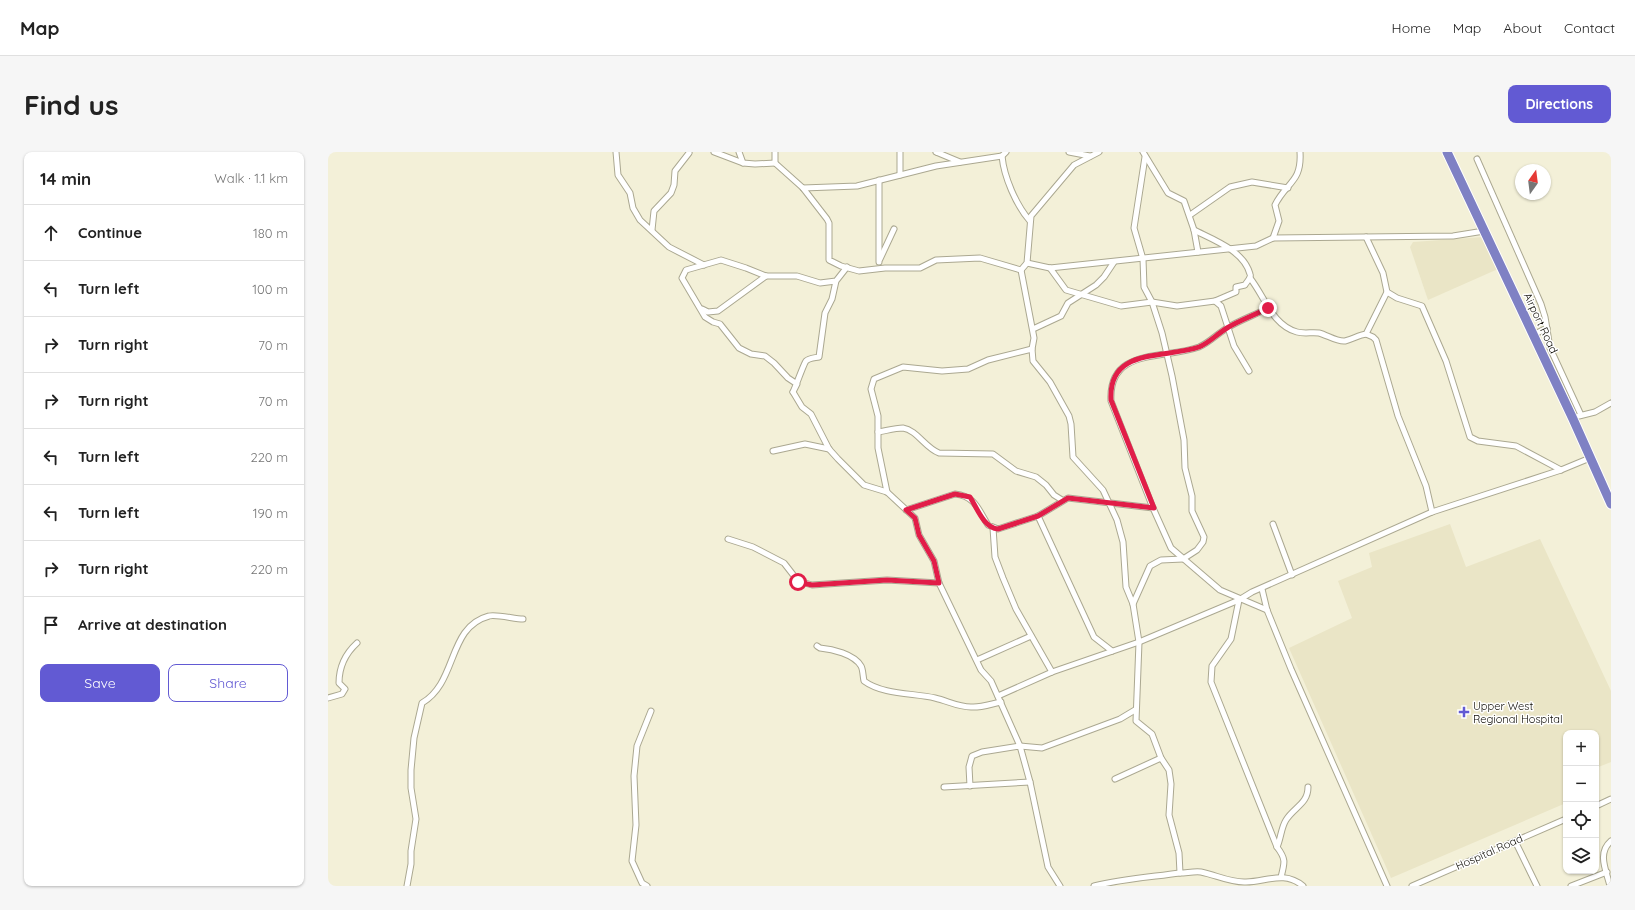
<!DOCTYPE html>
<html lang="en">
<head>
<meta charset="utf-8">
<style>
  :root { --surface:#fff; --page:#f6f6f6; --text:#222; --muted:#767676; --line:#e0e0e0; --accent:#625ad3 }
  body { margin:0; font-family:Quicksand,sans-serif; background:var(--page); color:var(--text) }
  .controls { position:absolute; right:12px; bottom:12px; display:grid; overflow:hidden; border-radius:8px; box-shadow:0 1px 3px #0004 }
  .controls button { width:36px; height:36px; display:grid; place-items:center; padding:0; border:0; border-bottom:1px solid var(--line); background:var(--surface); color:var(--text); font:20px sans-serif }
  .compass { position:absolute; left:1187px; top:12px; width:36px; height:36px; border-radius:50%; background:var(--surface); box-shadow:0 1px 3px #0004; rotate:14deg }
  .stop { position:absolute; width:12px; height:12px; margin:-9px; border:3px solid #e11d48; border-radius:50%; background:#fff }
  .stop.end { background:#e11d48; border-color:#fff; box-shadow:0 1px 4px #0008 }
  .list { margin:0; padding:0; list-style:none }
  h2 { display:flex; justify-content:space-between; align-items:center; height:52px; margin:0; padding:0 16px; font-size:17px }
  h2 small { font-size:13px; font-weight:400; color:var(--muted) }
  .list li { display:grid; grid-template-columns:26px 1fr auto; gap:12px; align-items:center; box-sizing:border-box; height:56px; padding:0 16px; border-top:1px solid var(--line) }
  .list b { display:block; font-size:15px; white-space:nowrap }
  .list em { font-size:13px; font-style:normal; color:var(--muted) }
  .actions { display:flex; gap:8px; padding:12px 16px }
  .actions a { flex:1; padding:9px 0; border:1px solid var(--accent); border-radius:8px; text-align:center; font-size:14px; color:var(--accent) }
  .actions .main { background:var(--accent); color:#fff }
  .icon { flex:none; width:22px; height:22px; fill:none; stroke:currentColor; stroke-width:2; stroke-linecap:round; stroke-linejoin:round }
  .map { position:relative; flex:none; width:1283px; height:734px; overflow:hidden; border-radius:8px }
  header { display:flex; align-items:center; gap:24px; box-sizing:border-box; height:56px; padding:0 20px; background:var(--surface); border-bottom:1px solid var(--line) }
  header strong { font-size:19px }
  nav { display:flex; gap:22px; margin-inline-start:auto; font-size:14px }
  .intro { display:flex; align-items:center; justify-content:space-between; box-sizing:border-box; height:96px; padding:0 24px }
  h1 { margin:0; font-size:28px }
  .button { padding:10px 18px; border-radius:8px; background:var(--accent); color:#fff; font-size:14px; font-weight:700 }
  main { display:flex; gap:24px; padding:0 24px }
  aside { flex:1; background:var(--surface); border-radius:8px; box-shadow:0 1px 3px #0004 }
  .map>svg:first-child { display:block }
  .built { fill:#eae5c6 }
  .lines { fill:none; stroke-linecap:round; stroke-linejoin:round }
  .street-casing { stroke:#aba891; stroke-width:7 }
  .highway-casing { stroke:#fff; stroke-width:11 }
  .street { stroke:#fff; stroke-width:5 }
  .highway { stroke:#7f81c4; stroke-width:9 }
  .route { stroke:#e11d48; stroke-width:5 }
  .poi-dot { fill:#625ad3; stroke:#fff; stroke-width:1.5 }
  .labels { text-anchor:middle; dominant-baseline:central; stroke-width:3; stroke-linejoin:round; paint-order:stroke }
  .street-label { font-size:11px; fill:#0e0c05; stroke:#fff }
  .poi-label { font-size:11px; fill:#0e0c05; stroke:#fff; text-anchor:start }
</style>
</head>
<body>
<header>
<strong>Map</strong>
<nav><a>Home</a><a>Map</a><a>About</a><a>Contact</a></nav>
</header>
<div class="intro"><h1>Find us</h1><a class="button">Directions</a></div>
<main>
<aside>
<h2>14 min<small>Walk · 1.1 km</small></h2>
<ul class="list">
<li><svg class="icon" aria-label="ahead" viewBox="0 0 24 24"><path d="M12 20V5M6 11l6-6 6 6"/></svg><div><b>Continue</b></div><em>180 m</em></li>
<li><svg class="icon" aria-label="left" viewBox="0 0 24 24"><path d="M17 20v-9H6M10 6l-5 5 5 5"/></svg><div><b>Turn left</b></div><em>100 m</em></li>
<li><svg class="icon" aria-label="right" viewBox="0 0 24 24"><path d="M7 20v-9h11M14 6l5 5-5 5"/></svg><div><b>Turn right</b></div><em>70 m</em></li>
<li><svg class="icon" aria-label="right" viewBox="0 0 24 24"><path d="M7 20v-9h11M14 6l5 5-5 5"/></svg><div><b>Turn right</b></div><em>70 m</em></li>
<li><svg class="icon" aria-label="left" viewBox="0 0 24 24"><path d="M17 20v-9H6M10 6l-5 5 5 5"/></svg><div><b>Turn left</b></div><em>220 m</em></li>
<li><svg class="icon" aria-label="left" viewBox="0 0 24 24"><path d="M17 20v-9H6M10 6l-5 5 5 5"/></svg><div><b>Turn left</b></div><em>190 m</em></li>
<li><svg class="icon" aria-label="right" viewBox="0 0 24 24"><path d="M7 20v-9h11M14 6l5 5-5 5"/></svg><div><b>Turn right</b></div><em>220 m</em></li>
<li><svg class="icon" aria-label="arrive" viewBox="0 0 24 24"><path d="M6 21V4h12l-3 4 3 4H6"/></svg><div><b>Arrive at destination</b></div></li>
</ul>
<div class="actions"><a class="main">Save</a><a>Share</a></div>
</aside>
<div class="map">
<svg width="1283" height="734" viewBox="0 0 1283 734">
  <rect width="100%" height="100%" fill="#f3f0d8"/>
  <g class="built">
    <polygon points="1155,85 1170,117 1100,148 1082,95 1085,90"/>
    <polygon points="1122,372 1138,415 1212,387 1283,539 1283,610 1268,616 1268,581 1238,581 1238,651 1063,726 961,496 1024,466 1010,429 1044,415 1041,401"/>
  </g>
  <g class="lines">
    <g class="street-casing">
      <g id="street">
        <polyline points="288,0 290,23 302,41 305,56 312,68 341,95 376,113"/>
        <polyline points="386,0 415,11 427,12 447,11"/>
        <polyline points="411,0 415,11"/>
        <polyline points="447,0 447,11 475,36 499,67 501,71 501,108 513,114 531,119 557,116 592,116 608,108 652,106 693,118"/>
        <polyline points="572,0 572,23"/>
        <polyline points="608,0 632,10"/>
        <path d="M678,0L674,4C676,25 688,53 702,69"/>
        <polyline points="741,0 762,4"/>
        <polyline points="815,0 840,41 856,49 866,78 870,100"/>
        <polyline points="1149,7 1213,152 1217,165 1222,196 1253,263"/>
        <polyline points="551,28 551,110"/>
        <polyline points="475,36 529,34 608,14 674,4"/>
        <polyline points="862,63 902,35 924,30 960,36"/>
        <polyline points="324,78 326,59 343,41 346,33 347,19 361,1"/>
        <path d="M866,78C886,88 916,99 922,122C924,126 918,130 917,133L908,135V140L887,149"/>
        <polyline points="1038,85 1055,121 1059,140 1069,146 1094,154 1118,209 1142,285 1150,289 1188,294 1233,318"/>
        <path d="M945,86L951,69L947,53C958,30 974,31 972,0"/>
        <polyline points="552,107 566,77"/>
        <polyline points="699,111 722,116 928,94 945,86 1125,84 1156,79"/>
        <polyline points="722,116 738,138 793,154 824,150 849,154 887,149 893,154 906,194 921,219"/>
        <path d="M693,118L706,186L704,197L705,209L722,230L741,264L743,272L745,305L775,338L789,368L795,390L798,435L805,452L811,490L808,569L824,582L833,606L841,618L843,632L841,663L851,701L852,721C858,721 867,719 873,720C888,723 903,731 918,730C938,730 956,718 975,734"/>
        <polyline points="693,118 699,111 703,64 746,13 771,0"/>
        <path d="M922,126C937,145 944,173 969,180C976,182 984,180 991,181C999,183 1009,190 1017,189C1025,187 1031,183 1038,182L1059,140"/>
        <path d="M508,129L492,131L469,124H438L418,116L393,108L358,118L354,126L377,165L385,170L392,172L411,196L423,202L437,204L446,211L460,226L469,232L465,240C468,234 476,211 478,209C481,206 486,206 491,205L497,161L504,147L508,129L519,115"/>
        <polyline points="374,157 380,160 390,159 438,124"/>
        <polyline points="705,177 733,164 740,151 768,133 776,125 786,110"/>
        <polyline points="1038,182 1045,185 1048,188 1070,264 1098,334 1104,360"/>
        <polyline points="1205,183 1219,176"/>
        <polyline points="465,240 474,255 483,262 501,297 510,307 536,333 559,340 587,366 591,383 606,409 611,431 653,518 663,529 692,594 702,630 720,715 732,734"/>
        <polyline points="1251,264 1267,260 1283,251"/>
        <path d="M550,280C557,279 567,276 575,276C589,278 597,296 611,301L665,302L688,319L708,325L718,333L726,343L734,348"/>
        <polyline points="445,299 477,292 501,297"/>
        <polyline points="559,340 550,296 550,264 543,237 546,227 575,215 614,219 640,217 660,208 704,197"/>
        <path d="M578,358L627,342C647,344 650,357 660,373L670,377L710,364L740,346L825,356"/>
        <polyline points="710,364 766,485 784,499"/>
        <polyline points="945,372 964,423"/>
        <polyline points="665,376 667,405 675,426 688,457 724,520"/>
        <polyline points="400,387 425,395 456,411 470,429 484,433 559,428 611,431"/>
        <polyline points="934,437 939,458 963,517 1059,734"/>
        <path d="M911,448L903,487L884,514L883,530L949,695C958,707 957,710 953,725"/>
        <polyline points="805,452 822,414 833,408 855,407 869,398 875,390 876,385 864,359 864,344 857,316 856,288 844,224 834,181 824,150 816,135 815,107 806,76 817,5"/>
        <path d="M939,458L892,438L843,396L825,356L783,249C780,195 836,208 871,195C881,191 889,182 899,176C912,168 927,163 940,156"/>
        <path d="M489,494L492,496C504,497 526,502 533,514C535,517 535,525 536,529C555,543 586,541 607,546C620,549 630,555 643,555C652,556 663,552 673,550"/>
        <polyline points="649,508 703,484"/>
        <polyline points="670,544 724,520 811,490 911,448 924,440 1104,360 1233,318 1262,306"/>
        <path d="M0,546L14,542L17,537L11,531C11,514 17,502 29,491"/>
        <polyline points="787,627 833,606"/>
        <polyline points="642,634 641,615 644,604 654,600 692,594 714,596 792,567 807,558"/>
        <polyline points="616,635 702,630"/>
        <polyline points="1268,654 1283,647"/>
        <polyline points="1187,689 1209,734"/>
        <path d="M949,695C953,686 953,676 958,668C966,655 980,652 980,635"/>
        <path d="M79,734L83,712V699L88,667L83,636V618L86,586L94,551C130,530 119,475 161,464C168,462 187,467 195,467"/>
        <polyline points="319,734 314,731 304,709 308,673 306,624 309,594 323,559"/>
        <path d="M766,734C794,727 823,725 852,721"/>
        <polyline points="1084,734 1238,667"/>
        <polyline points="1243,734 1279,720"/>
        <path d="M1282,734C1278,718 1269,701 1283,689"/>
      </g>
    </g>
    <g class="highway-casing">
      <polyline id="highway" points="1119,0 1245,267 1283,352"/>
    </g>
    <use href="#street" class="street"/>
    <use href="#highway" class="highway"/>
  </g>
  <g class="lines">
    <path class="route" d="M470,430L484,433L559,428L611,431L606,409L591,383L587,366L578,358L627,342L642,345C649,356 656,376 670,377L710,364L740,346L826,356L783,248C780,195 836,207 871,195C881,191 889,182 899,176C912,168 927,163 940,156"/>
  </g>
  <path class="poi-dot" d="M1134 554h4v4h4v4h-4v4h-4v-4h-4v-4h4z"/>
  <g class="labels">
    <g class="street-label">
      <text transform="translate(1213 171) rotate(65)">Airport Road</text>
      <text transform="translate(1161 700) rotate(-24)">Hospital Road</text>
    </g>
    <g class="poi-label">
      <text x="1145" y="554">Upper West<tspan x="1145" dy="13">Regional Hospital</tspan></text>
    </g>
  </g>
</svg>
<div class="controls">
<button>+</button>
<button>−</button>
<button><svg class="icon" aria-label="locate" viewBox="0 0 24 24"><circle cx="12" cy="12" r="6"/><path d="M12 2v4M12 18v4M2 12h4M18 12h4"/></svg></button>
<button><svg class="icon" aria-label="layers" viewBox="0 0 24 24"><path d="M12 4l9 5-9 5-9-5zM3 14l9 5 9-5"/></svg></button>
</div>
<svg class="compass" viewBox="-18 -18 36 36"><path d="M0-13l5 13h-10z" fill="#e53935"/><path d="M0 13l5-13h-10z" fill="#767676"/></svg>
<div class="stop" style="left:470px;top:430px"></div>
<div class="stop end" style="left:940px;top:156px"></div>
</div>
</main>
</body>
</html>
